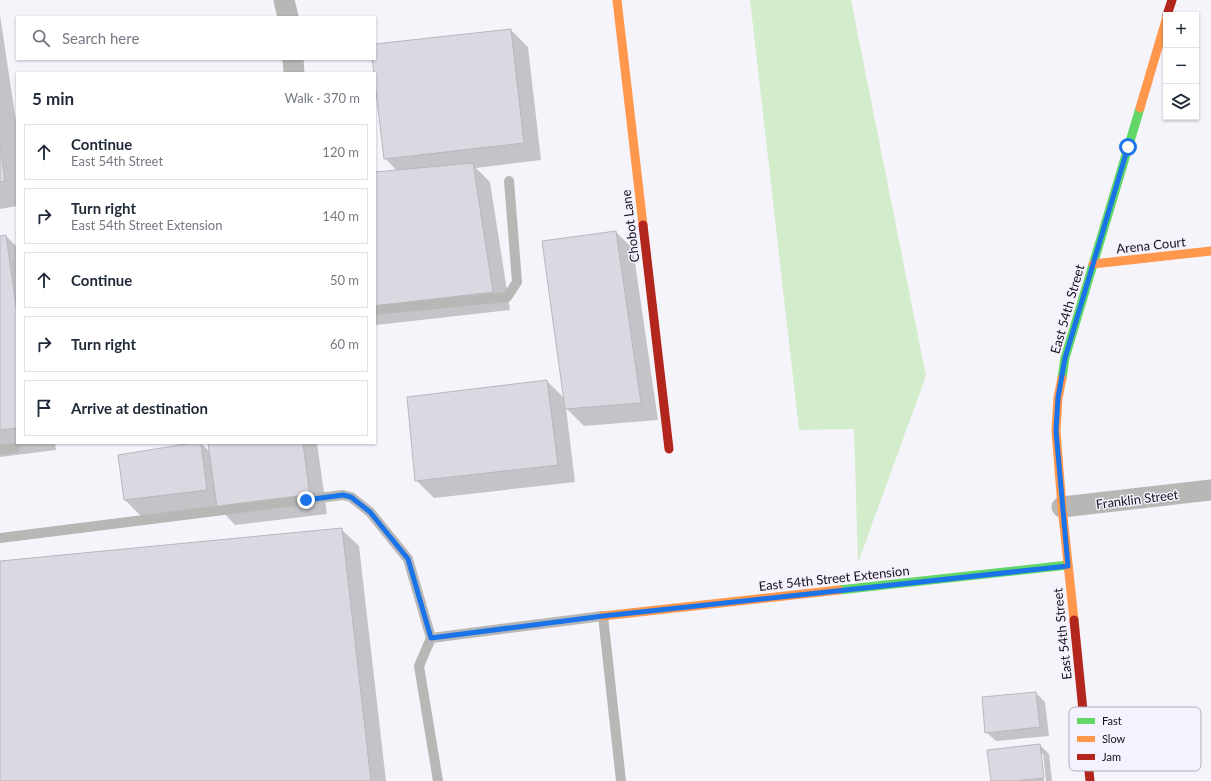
<!DOCTYPE html>
<html lang="en">
<head>
<meta charset="utf-8">
<style>
  :root { --surface:#fff; --page:#f6f6f7; --text:#1f2937; --muted:#747a83; --line:#e0e1e3 }
  body { margin:0; font-family:Lato,sans-serif; background:var(--page); color:var(--text) }
  .controls { position:absolute; right:12px; top:12px; display:grid; overflow:hidden; border-radius:0px; box-shadow:0 1px 3px #0004 }
  .controls button { width:36px; height:36px; display:grid; place-items:center; padding:0; border:0; border-bottom:1px solid var(--line); background:var(--surface); color:var(--text); font:20px sans-serif }
  .stop { position:absolute; width:12px; height:12px; margin:-9px; border:3px solid #1a73e8; border-radius:50%; background:#fff }
  .stop.end { background:#1a73e8; border-color:#fff; box-shadow:0 1px 4px #0008 }
  .list { margin:0; padding:0; list-style:none }
  h2 { display:flex; justify-content:space-between; align-items:center; height:52px; margin:0; padding:0 16px; font-size:17px }
  h2 small { font-size:13px; font-weight:400; color:var(--muted) }
  .list li { display:grid; grid-template-columns:26px 1fr auto; gap:12px; align-items:center; box-sizing:border-box; height:56px; margin:0 8px 8px; padding:0 8px; border:1px solid var(--line); border-radius:0px }
  .list b { display:block; font-size:15px; white-space:nowrap }
  .list p { margin:0; font-size:13px; white-space:nowrap; color:var(--muted) }
  .list em { font-size:13px; font-style:normal; color:var(--muted) }
  .icon { flex:none; width:22px; height:22px; fill:none; stroke:currentColor; stroke-width:2; stroke-linecap:round; stroke-linejoin:round }
  .map { position:relative; flex:none; width:1211px; height:781px; overflow:hidden }
  .search { position:absolute; background:var(--surface); box-shadow:0 1px 3px #0004; left:16px; top:16px; width:360px; height:44px; display:flex; align-items:center; gap:10px; box-sizing:border-box; padding:0 14px; border-radius:0px; color:var(--muted); font-size:15px }
  .panel { position:absolute; background:var(--surface); box-shadow:0 1px 3px #0004; left:16px; top:72px; width:360px; height:372px; border-radius:0px }
  .map>svg:first-child { display:block }
  .green { fill:#d3eccc }
  .shadow { fill:#0003 }
  .building { fill:#dcd8e2; stroke:#bab6c0 }
  .lines { fill:none; stroke-linecap:round; stroke-linejoin:round }
  .lane { stroke:#b9b7b5; stroke-width:10 }
  .street { stroke:#b9b7b5; stroke-width:21 }
  .fast { stroke:#63d668; stroke-width:9 }
  .slow { stroke:#ff974d; stroke-width:9 }
  .jam { stroke:#b3261e; stroke-width:9 }
  .route { stroke:#1a73e8; stroke-width:5 }
  .labels { text-anchor:middle; dominant-baseline:central; stroke-width:3; stroke-linejoin:round; paint-order:stroke }
  .street-label { font-size:13px; fill:#15111c; stroke:#f5f1fe }
  .key { fill:#f5f1fe; stroke:#b2aeba; stroke-width:1 }
  .key-label { font-size:11px; fill:#15111c }
</style>
</head>
<body>
<div class="map">
<svg width="1211" height="781" viewBox="0 0 1211 781">
  <rect width="100%" height="100%" fill="#f6f4fb"/>
  <polygon class="green" points="750,0 851,0 926,376 858,563 854,429 799,430"/>
  <g class="shadow">
    <polygon points="0,15 17,128 17,206 0,209"/>
    <polygon points="511,30 528,47 541,160 476,168 490,182 510,310 376,325 375,173 397,171 385,158 373,59 375,59 375,45"/>
    <polygon points="616,232 633,249 658,420 584,426 566,408 575,482 434,498 416,480 547,381 565,399"/>
    <polygon points="6,236 17,247 17,443 55,443 56,450 0,457 0,237"/>
    <polygon points="198,443 201,443 211,453 209,443 317,443 327,514 235,525 219,508 142,517 125,500"/>
    <polygon points="341,529 359,546 386,781 0,781 0,562"/>
    <polygon points="1036,693 1045,702 1049,736 996,741 986,732"/>
    <polygon points="1040,745 1049,754 1052,781 1046,781 1043,754 1041,754 1044,781 992,781"/>
  </g>
  <g class="building">
    <polygon points="511,29 524,143 384,159 375,83 375,73 374,73 372,59 375,59 375,44"/>
    <polygon points="0,146 5,181 0,182"/>
    <polygon points="473,163 493,292 375,306 375,172"/>
    <polygon points="616,231 641,403 565,409 542,241"/>
    <polygon points="6,235 17,313 17,428 0,430 0,236"/>
    <polygon points="547,380 558,465 415,481 407,397"/>
    <polygon points="192,443 201,443 207,490 124,500 118,455"/>
    <polygon points="208,443 303,443 310,497 217,508"/>
    <polygon points="342,528 371,781 0,781 0,561"/>
    <polygon points="1036,692 1040,727 985,733 982,697"/>
    <polygon points="1040,744 1044,778 1016,781 991,781 987,750"/>
  </g>
  <g class="lines">
    <g class="lane">
      <polyline points="375,310 507,297 517,282 509,181"/>
      <polyline points="0,450 15,448"/>
      <polyline points="0,538 343,495 351,497 370,512 408,559 431,638"/>
      <polyline points="438,781 419,666 431,638 603,616 621,781"/>
    </g>
    <g class="street">
      <polyline points="284,0 288,17"/>
      <polyline points="293,59 294,73"/>
      <polyline points="1062,507 1211,490"/>
    </g>
    <g class="fast">
      <polyline points="1062,378 1065,358 1140,108"/>
      <polyline points="839,590 1068,565"/>
    </g>
    <g class="slow">
      <polyline points="617,0 643,225"/>
      <polyline points="1140,108 1166,20"/>
      <polyline points="1093,264 1211,251"/>
      <polyline points="1062,378 1058,398 1056,431 1062,507 1074,620"/>
      <polyline points="603,616 839,590"/>
    </g>
    <g class="jam">
      <polyline points="1167,15 1172,0"/>
      <polyline points="643,225 669,449"/>
      <polyline points="1074,620 1090,781"/>
    </g>
  </g>
  <g class="lines">
    <polyline class="route" points="306,500 343,495 351,497 370,512 408,559 431,638 603,616 1068,566 1056,431 1058,398 1065,358 1128,147"/>
  </g>
  <g class="labels">
    <g class="street-label">
      <text transform="translate(630 226) rotate(-97)">Chobot Lane</text>
      <text transform="translate(1151 245) rotate(-6)">Arena Court</text>
      <text transform="translate(1067 309) rotate(-74)">East 54th Street</text>
      <text transform="translate(1137 499) rotate(-7)">Franklin Street</text>
      <text transform="translate(834 578) rotate(-6)">East 54th Street Extension</text>
      <text transform="translate(1062 634) rotate(-96)">East 54th Street</text>
    </g>
  </g>
  <rect x="1069" y="707" width="132" height="64" rx="6" class="key"/>
  <rect x="1077" y="718" width="18" height="6" fill="#63d668"/>
  <rect x="1077" y="736" width="18" height="6" fill="#ff974d"/>
  <rect x="1077" y="754" width="18" height="6" fill="#b3261e"/>
  <g class="key-label">
    <text x="1102" y="725">Fast</text>
    <text x="1102" y="743">Slow</text>
    <text x="1102" y="761">Jam</text>
  </g>
</svg>
<div class="controls">
<button>+</button>
<button>−</button>
<button><svg class="icon" aria-label="layers" viewBox="0 0 24 24"><path d="M12 4l9 5-9 5-9-5zM3 14l9 5 9-5"/></svg></button>
</div>
<div class="stop" style="left:1128px;top:147px"></div>
<div class="stop end" style="left:306px;top:500px"></div>
<div class="search"><svg class="icon" aria-label="search" viewBox="0 0 24 24"><circle cx="10" cy="10" r="6"/><path d="M15 15l6 6"/></svg>Search here</div>
<section class="panel">
<h2>5 min<small>Walk · 370 m</small></h2>
<ul class="list">
<li><svg class="icon" aria-label="ahead" viewBox="0 0 24 24"><path d="M12 20V5M6 11l6-6 6 6"/></svg><div><b>Continue</b><p>East 54th Street</p></div><em>120 m</em></li>
<li><svg class="icon" aria-label="right" viewBox="0 0 24 24"><path d="M7 20v-9h11M14 6l5 5-5 5"/></svg><div><b>Turn right</b><p>East 54th Street Extension</p></div><em>140 m</em></li>
<li><svg class="icon" aria-label="ahead" viewBox="0 0 24 24"><path d="M12 20V5M6 11l6-6 6 6"/></svg><div><b>Continue</b></div><em>50 m</em></li>
<li><svg class="icon" aria-label="right" viewBox="0 0 24 24"><path d="M7 20v-9h11M14 6l5 5-5 5"/></svg><div><b>Turn right</b></div><em>60 m</em></li>
<li><svg class="icon" aria-label="arrive" viewBox="0 0 24 24"><path d="M6 21V4h12l-3 4 3 4H6"/></svg><div><b>Arrive at destination</b></div></li>
</ul>
</section>
</div>
</body>
</html>
